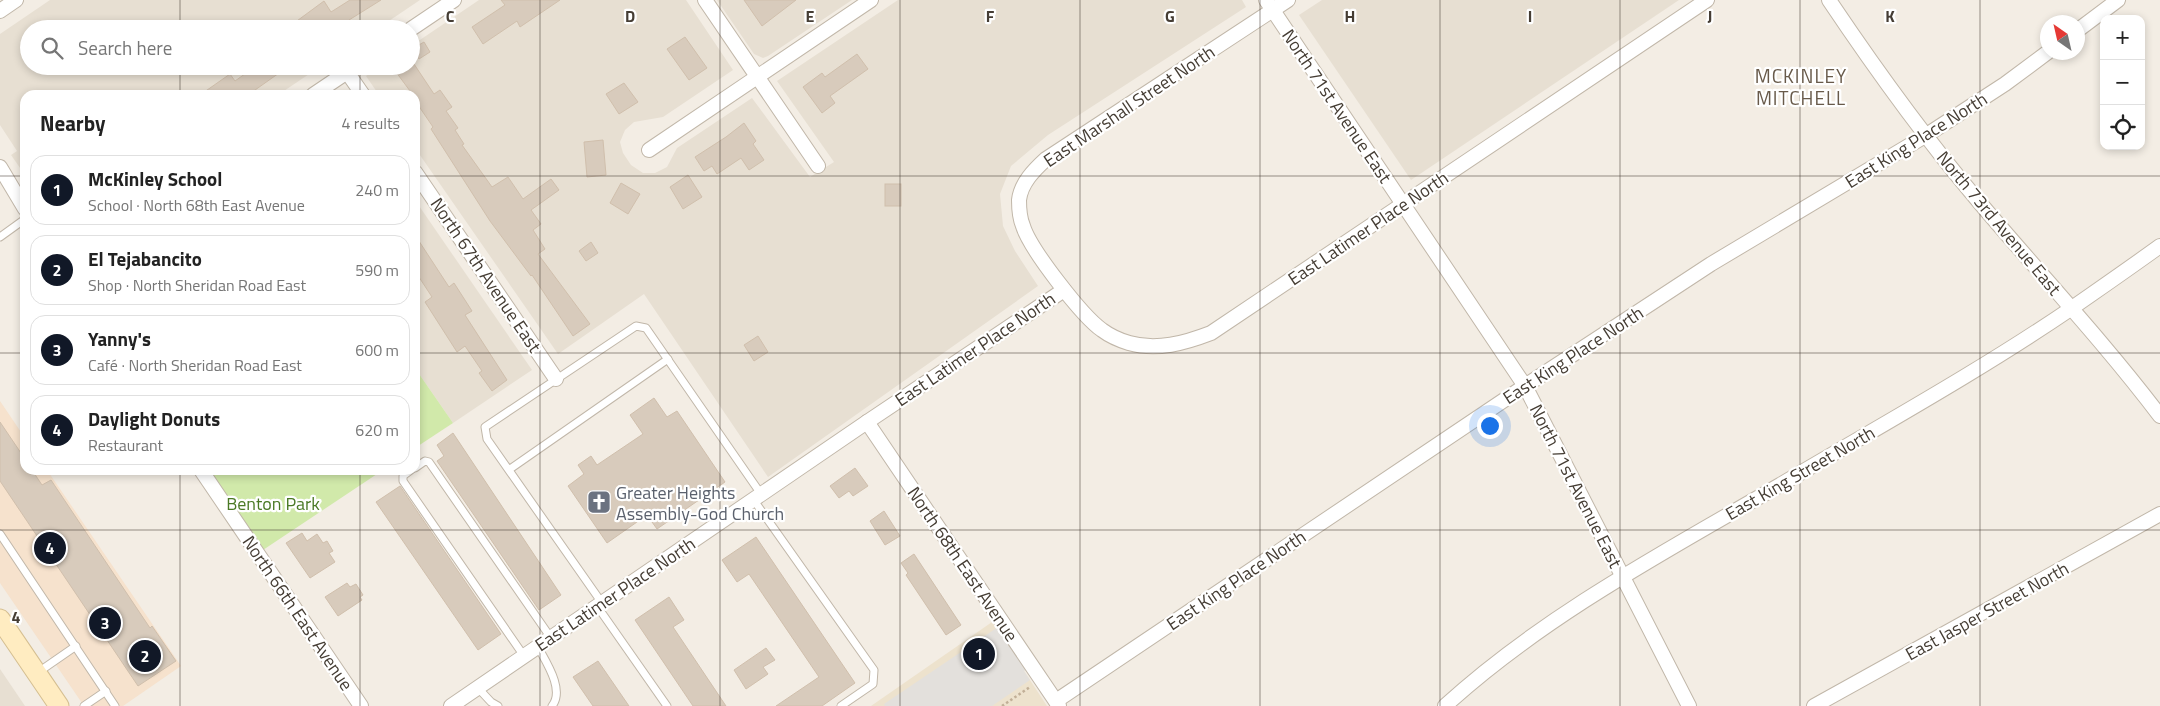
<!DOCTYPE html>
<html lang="en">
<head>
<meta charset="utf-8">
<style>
  :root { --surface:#fff; --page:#f6f6f6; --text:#222; --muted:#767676; --line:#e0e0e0; --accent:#111827 }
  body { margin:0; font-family:"Titillium Web",sans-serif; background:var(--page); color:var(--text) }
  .controls { position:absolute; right:15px; top:15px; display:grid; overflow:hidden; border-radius:10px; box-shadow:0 2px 8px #0003 }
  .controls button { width:45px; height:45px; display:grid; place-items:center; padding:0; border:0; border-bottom:1px solid var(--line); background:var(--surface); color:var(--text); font:25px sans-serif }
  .compass { position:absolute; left:2040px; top:15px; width:45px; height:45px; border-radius:50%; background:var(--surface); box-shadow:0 2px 8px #0003; rotate:326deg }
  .you { position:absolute; left:1489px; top:425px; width:18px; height:18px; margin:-12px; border:4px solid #fff; border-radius:50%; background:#1a73e8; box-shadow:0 0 0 8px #1a73e833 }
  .badge { display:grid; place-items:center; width:32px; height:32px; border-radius:50%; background:var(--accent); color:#fff; font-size:16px; font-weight:700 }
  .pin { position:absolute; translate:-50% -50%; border:2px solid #fff; box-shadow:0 1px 5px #0006 }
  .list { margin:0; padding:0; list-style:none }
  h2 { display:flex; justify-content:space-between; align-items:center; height:65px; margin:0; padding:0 20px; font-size:21px }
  h2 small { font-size:16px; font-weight:400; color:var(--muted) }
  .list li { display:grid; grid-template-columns:32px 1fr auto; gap:15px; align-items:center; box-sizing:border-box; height:70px; margin:0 10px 10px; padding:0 10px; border:1px solid var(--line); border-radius:15px }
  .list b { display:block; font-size:19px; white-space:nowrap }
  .list p { margin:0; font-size:16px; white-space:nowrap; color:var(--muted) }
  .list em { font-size:16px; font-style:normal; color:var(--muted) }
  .icon { flex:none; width:28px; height:28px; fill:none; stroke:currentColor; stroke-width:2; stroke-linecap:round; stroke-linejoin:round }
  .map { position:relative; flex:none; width:2160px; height:706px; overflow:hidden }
  .search { position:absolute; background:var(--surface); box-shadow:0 2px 8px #0003; left:20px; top:20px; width:400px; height:55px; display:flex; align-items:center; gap:12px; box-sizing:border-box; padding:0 18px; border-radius:28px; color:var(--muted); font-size:19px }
  .panel { position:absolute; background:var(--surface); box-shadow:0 2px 8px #0003; left:20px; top:90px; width:400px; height:385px; border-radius:15px }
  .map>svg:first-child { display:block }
  .residential { fill:#e7dfd2 }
  .commercial { fill:#f6e2cd }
  .education { fill:#ede2cd }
  .green { fill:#d1e9aa }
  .parking { fill:#e3e0dc }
  .building { fill:#d8cbbc; stroke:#d0bfac }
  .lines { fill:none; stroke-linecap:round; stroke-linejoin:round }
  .service-casing { stroke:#c1b7a9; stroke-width:9 }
  .minor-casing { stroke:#c1b7a9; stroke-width:16 }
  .secondary-casing { stroke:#d5bf91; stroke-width:21 }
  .path { stroke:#c1af97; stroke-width:2.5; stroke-dasharray:2.5 2.5; stroke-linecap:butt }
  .service { stroke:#fff; stroke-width:7 }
  .minor { stroke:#fff; stroke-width:14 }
  .secondary { stroke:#ffecc1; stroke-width:19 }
  .grid { fill:none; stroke:#453d34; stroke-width:1; stroke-opacity:0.55 }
  .labels { text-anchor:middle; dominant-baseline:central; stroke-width:4.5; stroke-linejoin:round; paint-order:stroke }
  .street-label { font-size:18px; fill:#453d34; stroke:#fff }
  .worship-label { font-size:18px; fill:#5b616d; stroke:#fff; text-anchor:start }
  .park-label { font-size:18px; fill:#4a7925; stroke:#fff }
  .neighbourhood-label { font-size:19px; letter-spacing:1px; fill:#685a4a; stroke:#fff }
  .grid-label { font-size:16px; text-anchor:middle; font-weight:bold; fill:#453d34; stroke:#fff; stroke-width:4.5; stroke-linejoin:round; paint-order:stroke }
</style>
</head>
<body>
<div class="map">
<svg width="2160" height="706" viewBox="0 0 2160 706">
  <rect width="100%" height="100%" fill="#f3ede4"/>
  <g class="residential">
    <polygon points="50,0 420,0 377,29 29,29 29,66 321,66 278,95 25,95 25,175 11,155 17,151 0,125 0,34"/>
    <polygon points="479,0 686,0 733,70 663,117 634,122 625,130 620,142 623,153 631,165 643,173 655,173 667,167 677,148 752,98 810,177 834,162 777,81 898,0 1242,0 1246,7 1048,135 1011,166 1000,194 1003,226 1015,251 1038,286 768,477 644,294 558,354 415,148 415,95 379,95 366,76 381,66 411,66 411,46"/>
    <polygon points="717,0 852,0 768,56 763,58 754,54"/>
    <polygon points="1322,0 1679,0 1411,180 1299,15"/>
    <polygon points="415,200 532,370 453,423 415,368"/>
    <polygon points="0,669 25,706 0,706"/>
  </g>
  <polygon class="commercial" points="0,401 25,438 25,470 47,470 181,666 123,706 84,706 0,583"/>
  <polygon class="education" points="992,622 1047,706 871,706"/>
  <g class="green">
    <polygon points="415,368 453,423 415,448"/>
    <polygon points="209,470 383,470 263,550"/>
  </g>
  <polygon class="parking" points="998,627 1027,669 1024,671 1030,680 992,706 885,706 884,704"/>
  <g class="building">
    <polygon points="350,0 381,0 349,20 350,22 341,29 328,29 324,24 317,29 286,29 324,1 331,12"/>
    <polygon points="501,0 560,0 520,27 517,21 483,44 472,27 505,5"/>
    <polygon points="744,0 796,0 762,26"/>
    <polygon points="685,37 707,68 689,80 667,49"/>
    <polygon points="424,42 430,52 419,59 412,49"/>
    <polygon points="857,54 868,69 830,96 835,103 822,113 803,87 822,73 825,77"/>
    <polygon points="412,61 434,94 440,90 452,107 446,111 458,128 455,130 464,144 462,145 492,187 508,177 523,199 551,179 559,190 531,210 541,224 533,230 545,249 538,254 590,324 573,336 532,275 531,276 490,221 431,129 433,127 418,105 419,104 415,95 413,95 396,72 404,66 411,66"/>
    <polygon points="256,66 289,66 248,95 200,95 230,74 235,81"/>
    <polygon points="624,83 638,102 619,114 606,94"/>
    <polygon points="744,123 756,141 753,144 764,160 749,170 741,158 717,174 712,166 704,171 695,157 726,137"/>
    <polygon points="603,140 606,175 587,177 584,142"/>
    <polygon points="688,175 702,197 683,209 670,187"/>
    <polygon points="621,183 640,194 628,214 610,203"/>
    <rect x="885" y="184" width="16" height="22"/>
    <polygon points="415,235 449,287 454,283 472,311 465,315 507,380 492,391 479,373 482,371 465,346 457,352 425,302 432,297 415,271"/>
    <polygon points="591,242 598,253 586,261 579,251"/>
    <polygon points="758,336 768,352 754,361 744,345"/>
    <polygon points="654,398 667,417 677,411 725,482 657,529 647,515 607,543 568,486 584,474 578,465 591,456 597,465 643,434 630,415"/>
    <polygon points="0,422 25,459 25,470 32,470 42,485 51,480 150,628 152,626 176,661 138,686 0,481"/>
    <polygon points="453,433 561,595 539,610 437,461 444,456 437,445"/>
    <polygon points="855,468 868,486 853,496 849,491 839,498 830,486"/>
    <polygon points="400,486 501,634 478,650 376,502"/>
    <polygon points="884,511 900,536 885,545 870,521"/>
    <polygon points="302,533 307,541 317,534 323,543 327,541 333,551 329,553 335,562 310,578 286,543"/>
    <polygon points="756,537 855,683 822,706 776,706 819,677 749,574 737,582 722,560"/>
    <polygon points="914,554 961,625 946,635 906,575 908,573 901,563"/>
    <polygon points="347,583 350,587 356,584 363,595 360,597 362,600 338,616 325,597"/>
    <polygon points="669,597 684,620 673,627 726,706 693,706 635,620"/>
    <polygon points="766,648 775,660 763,667 768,674 746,689 734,670"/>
    <polygon points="598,661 629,706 593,706 573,677"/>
  </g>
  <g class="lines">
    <g class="service-casing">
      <g id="service">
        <polyline points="0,237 25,219"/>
        <polyline points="415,468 425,461 429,462 551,638"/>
        <polyline points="510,469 668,359"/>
        <polyline points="411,470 403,476 403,481 524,656"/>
        <polyline points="753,499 874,670 873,684 841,706"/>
        <polyline points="0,534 115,706"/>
        <polyline points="602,603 487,439 485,427 636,326 646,328 761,494"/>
        <polyline points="597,606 667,706"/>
        <path d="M538,647C546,662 565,690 552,706"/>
        <polyline points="37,673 76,646"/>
        <polyline points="478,688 491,702 498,706"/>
        <polyline points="84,706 106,691"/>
      </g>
    </g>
    <g class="minor-casing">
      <g id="minor">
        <polyline points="705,0 818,166"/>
        <polyline points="1266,0 1525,386 1689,706"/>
        <path d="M1288,0L1046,159C1034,170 1021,183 1019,200C1019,208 1020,219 1023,226C1030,249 1082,316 1102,330C1110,336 1119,340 1129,343C1157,351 1185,343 1211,333L1707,0"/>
        <path d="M1829,0C1876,70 1925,138 1980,203C2040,274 2104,342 2160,416"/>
        <polyline points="0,11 16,0"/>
        <polyline points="411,29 454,0"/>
        <polyline points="2078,30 2118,0"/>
        <polyline points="347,72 363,95"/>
        <polyline points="313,95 356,66"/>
        <polyline points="649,150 871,0"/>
        <polyline points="0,167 25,209"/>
        <polyline points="415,172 556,379"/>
        <polyline points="867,422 1059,706"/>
        <polyline points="201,470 361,706"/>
        <polyline points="1056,701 1525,386 1711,264 1925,136 2005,84 2048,52"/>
        <polyline points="451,706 867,422 1064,290"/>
        <path d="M1445,706C1542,617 1666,551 1780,485C1878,427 1978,372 2072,308C2102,287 2131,267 2160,246"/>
        <polyline points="1814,706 2160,514"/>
      </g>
    </g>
    <g class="secondary-casing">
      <polyline id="secondary" points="0,619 59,706"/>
    </g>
    <polyline class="path" points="1002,706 1030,687"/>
    <use href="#service" class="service"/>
    <use href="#minor" class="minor"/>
    <use href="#secondary" class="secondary"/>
  </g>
  <path class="grid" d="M180,0V29M360,0V29M540,0V706M720,0V706M900,0V706M1080,0V706M1260,0V706M1440,0V706M1620,0V706M1800,0V706M1980,0V706M180,66V95M360,66V95M0,176H25M415,176H2160M0,353H25M415,353H2160M180,470V706M360,470V706M0,530H2160"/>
  <defs>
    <g id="church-square" transform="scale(1.25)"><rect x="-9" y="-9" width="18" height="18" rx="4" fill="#6b7280" stroke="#fff"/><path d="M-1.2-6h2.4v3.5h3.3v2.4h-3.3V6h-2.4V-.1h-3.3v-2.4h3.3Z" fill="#fff"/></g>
  </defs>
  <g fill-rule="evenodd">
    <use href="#church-square" x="599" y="502"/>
  </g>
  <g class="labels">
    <g class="street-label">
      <text transform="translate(1129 106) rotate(-34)">East Marshall Street North</text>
      <text transform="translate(1337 106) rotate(56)">North 71st Avenue East</text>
      <text transform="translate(1916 140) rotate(-32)">East King Place North</text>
      <text transform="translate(1999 223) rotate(50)">North 73rd Avenue East</text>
      <text transform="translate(1368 228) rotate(-34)">East Latimer Place North</text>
      <text transform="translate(486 275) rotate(56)">North 67th Avenue East</text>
      <text transform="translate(975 349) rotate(-34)">East Latimer Place North</text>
      <text transform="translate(1573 355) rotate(-33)">East King Place North</text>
      <text transform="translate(1800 473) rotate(-30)">East King Street North</text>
      <text transform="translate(1576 486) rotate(63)">North 71st Avenue East</text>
      <text transform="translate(963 564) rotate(56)">North 68th East Avenue</text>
      <text transform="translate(1236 580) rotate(-34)">East King Place North</text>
      <text transform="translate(615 594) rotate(-34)">East Latimer Place North</text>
      <text transform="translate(1987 611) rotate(-29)">East Jasper Street North</text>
      <text transform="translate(298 613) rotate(56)">North 66th East Avenue</text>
    </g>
    <g class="worship-label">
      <text x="616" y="492">Greater Heights<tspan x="616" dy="21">Assembly-God Church</tspan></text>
    </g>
    <g class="park-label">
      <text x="273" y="503">Benton Park</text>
    </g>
    <g class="neighbourhood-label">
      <text x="1801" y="75">MCKINLEY<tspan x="1801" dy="22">MITCHELL</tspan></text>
    </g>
  </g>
  <g class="grid-label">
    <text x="450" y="22">C</text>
    <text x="630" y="22">D</text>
    <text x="810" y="22">E</text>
    <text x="990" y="22">F</text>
    <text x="1170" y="22">G</text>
    <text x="1350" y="22">H</text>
    <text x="1530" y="22">I</text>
    <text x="1710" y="22">J</text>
    <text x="1890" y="22">K</text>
    <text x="16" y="623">4</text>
  </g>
</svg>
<div class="controls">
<button>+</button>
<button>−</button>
<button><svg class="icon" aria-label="locate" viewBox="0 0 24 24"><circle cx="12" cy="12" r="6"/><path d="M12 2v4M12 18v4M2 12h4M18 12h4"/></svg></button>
</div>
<svg class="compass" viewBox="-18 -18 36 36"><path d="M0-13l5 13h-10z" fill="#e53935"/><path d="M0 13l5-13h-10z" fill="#767676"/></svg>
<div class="you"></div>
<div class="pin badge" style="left:979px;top:654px">1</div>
<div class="pin badge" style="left:145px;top:656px">2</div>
<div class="pin badge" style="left:105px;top:623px">3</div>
<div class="pin badge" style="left:50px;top:548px">4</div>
<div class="search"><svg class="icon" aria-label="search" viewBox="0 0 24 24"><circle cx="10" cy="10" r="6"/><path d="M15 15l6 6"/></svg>Search here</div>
<section class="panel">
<h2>Nearby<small>4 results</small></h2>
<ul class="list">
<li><span class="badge">1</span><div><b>McKinley School</b><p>School · North 68th East Avenue</p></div><em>240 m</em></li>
<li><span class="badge">2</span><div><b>El Tejabancito</b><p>Shop · North Sheridan Road East</p></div><em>590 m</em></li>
<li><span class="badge">3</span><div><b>Yanny's</b><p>Café · North Sheridan Road East</p></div><em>600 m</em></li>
<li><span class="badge">4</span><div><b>Daylight Donuts</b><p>Restaurant</p></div><em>620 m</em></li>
</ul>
</section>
</div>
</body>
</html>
